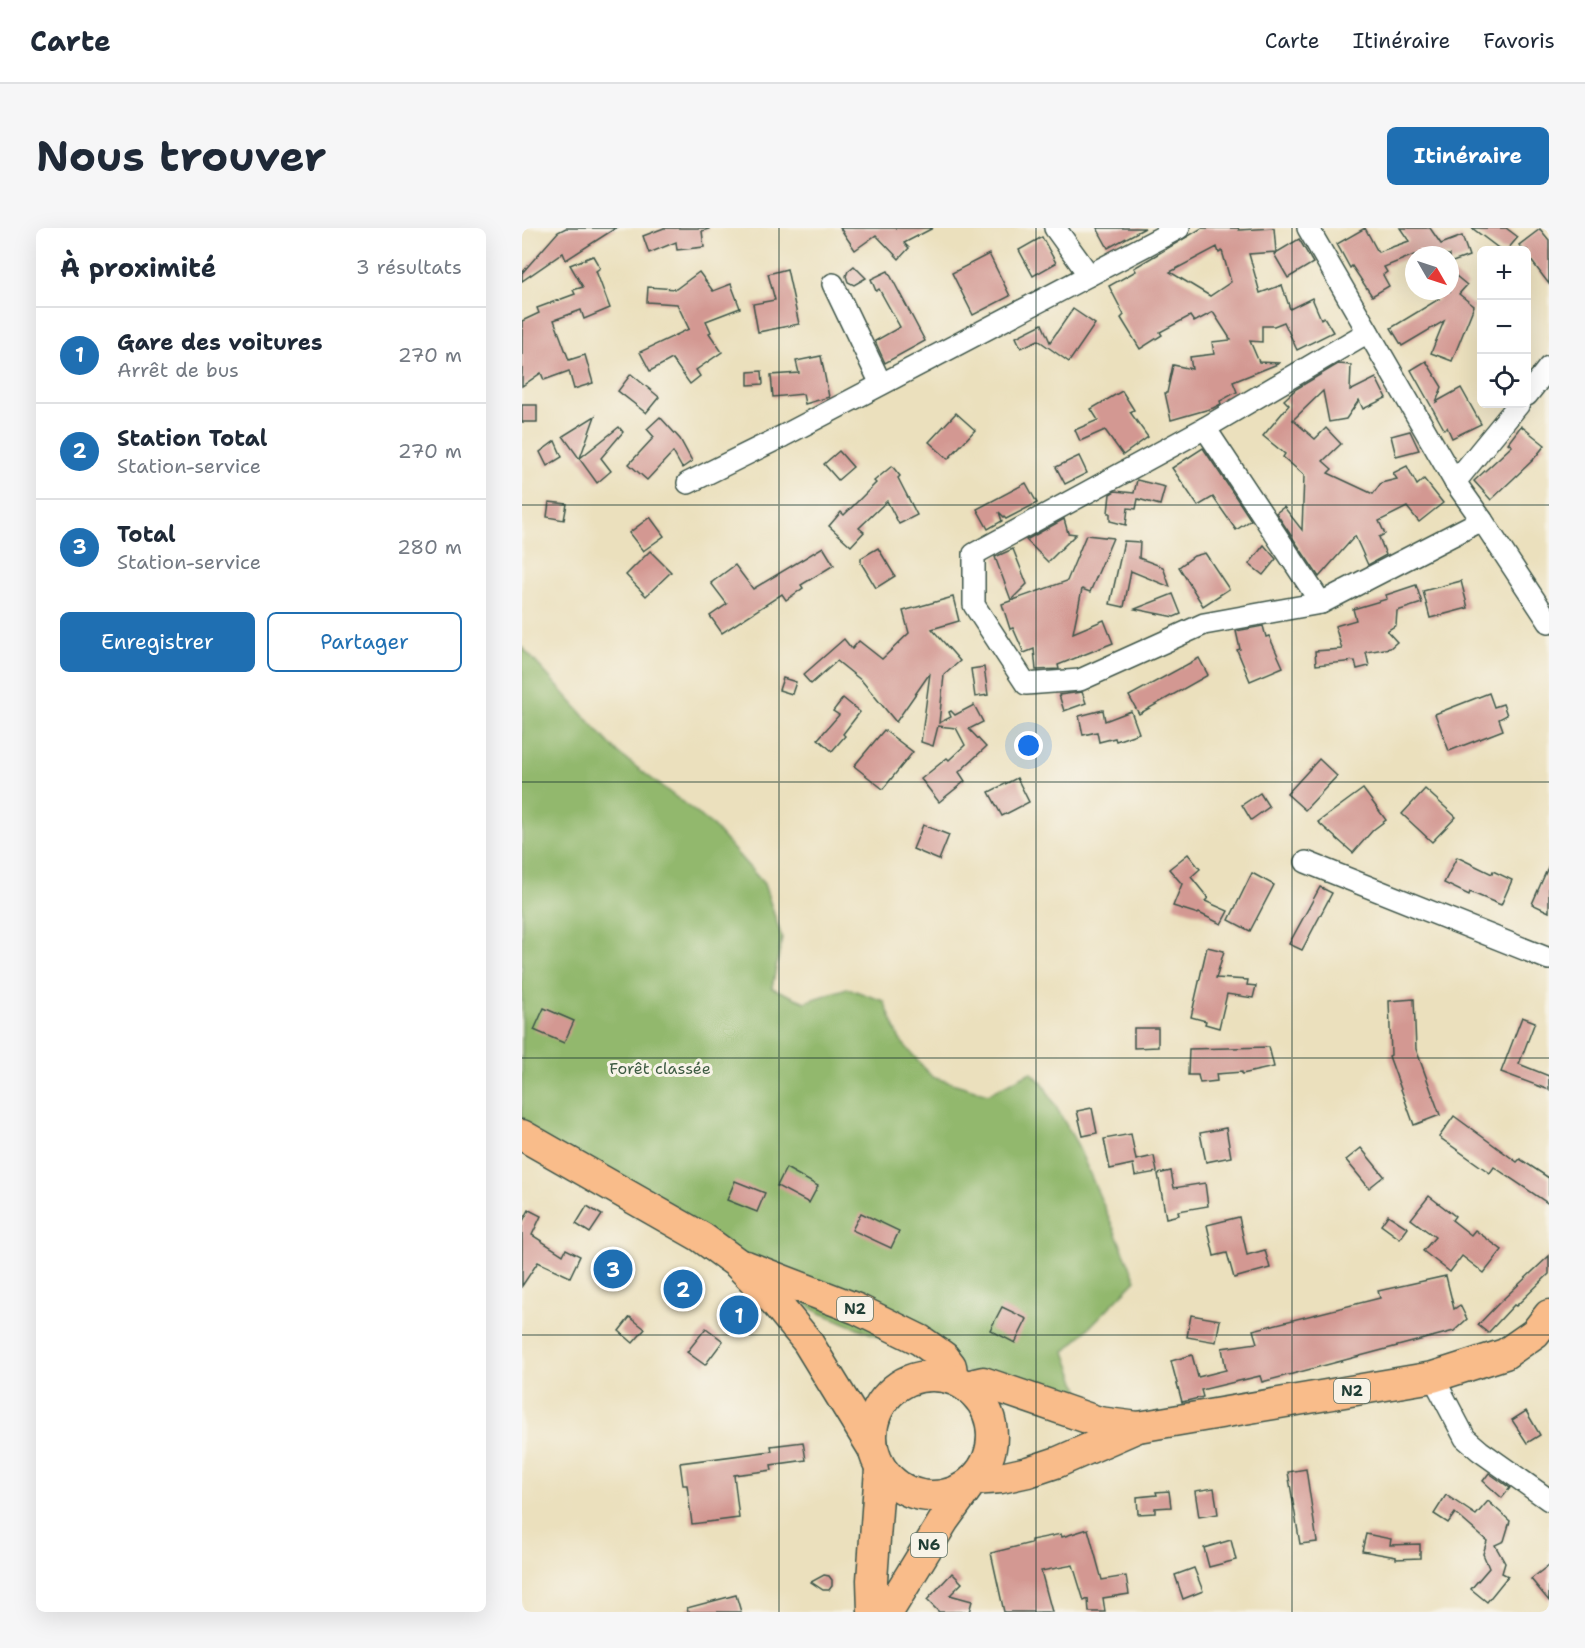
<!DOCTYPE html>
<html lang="fr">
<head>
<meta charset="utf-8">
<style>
  :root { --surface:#fff; --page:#f6f6f7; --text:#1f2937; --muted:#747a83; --line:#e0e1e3; --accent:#1f6fb2 }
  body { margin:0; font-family:"Shantell Sans",sans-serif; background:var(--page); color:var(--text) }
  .controls { position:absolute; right:18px; top:18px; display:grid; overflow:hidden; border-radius:9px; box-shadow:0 6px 24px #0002 }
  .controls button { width:54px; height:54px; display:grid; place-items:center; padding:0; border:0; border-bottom:2px solid var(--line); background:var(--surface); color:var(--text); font:30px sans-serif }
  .compass { position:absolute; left:883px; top:18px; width:54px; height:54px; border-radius:50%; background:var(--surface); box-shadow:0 6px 24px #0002; rotate:129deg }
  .you { position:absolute; left:507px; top:518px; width:21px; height:21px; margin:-15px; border:4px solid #fff; border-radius:50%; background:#1a73e8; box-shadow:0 0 0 9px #1a73e833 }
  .badge { display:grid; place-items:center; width:39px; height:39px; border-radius:50%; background:var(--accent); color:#fff; font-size:20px; font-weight:700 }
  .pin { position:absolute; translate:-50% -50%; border:3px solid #fff; box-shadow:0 2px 6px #0006 }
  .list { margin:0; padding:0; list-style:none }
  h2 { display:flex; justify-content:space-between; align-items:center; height:78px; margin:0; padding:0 24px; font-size:26px }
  h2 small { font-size:20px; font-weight:400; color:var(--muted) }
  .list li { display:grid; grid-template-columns:39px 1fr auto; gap:18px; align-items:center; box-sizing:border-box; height:96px; padding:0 24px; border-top:2px solid var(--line) }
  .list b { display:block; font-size:22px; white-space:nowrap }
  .list p { margin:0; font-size:20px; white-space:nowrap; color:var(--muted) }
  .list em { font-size:20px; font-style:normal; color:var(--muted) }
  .actions { display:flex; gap:12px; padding:18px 24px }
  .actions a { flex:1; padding:14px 0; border:2px solid var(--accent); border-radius:9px; text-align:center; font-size:21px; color:var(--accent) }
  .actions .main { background:var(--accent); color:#fff }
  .icon { flex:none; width:33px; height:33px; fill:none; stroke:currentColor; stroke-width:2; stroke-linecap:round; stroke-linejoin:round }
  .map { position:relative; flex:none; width:1027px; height:1384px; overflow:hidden; border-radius:9px }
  header { display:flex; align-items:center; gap:36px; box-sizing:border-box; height:84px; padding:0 30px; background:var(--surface); border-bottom:2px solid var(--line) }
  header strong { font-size:28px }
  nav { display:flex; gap:33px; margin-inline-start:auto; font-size:21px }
  .intro { display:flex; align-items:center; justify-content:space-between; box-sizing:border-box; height:144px; padding:0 36px }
  h1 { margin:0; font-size:42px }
  .button { padding:15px 27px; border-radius:9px; background:var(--accent); color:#fff; font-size:21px; font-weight:700 }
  main { display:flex; gap:36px; padding:0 36px }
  aside { flex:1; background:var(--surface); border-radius:9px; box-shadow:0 6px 24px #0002 }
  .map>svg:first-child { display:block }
  .forest { fill:#92b86d; stroke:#587a50; stroke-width:1.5 }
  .building { fill:#d39892; fill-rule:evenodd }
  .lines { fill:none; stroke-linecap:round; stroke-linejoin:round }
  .minor-casing { stroke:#3e5549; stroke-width:24 }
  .highway-casing { stroke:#3e5549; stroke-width:33 }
  .minor { stroke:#fff; stroke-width:21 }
  .highway { stroke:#f9bc8a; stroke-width:30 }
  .grid { fill:none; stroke:#1f3d34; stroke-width:1.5; stroke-opacity:0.55 }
  .labels { text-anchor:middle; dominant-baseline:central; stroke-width:6; stroke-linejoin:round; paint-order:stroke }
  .shield { fill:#f7f3e8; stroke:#60746a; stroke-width:1.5 }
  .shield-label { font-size:15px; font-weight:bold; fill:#1f3d34 }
  .park-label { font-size:16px; fill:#3e5c43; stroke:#f7f3e8 }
</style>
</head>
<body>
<header>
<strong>Carte</strong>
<nav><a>Carte</a><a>Itinéraire</a><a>Favoris</a></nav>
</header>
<div class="intro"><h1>Nous trouver</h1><a class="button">Itinéraire</a></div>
<main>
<aside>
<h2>À proximité<small>3 résultats</small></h2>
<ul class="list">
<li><span class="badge">1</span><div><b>Gare des voitures</b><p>Arrêt de bus</p></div><em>270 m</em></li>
<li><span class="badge">2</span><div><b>Station Total</b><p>Station-service</p></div><em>270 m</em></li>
<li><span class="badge">3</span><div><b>Total</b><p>Station-service</p></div><em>280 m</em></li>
</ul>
<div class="actions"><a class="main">Enregistrer</a><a>Partager</a></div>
</aside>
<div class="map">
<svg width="1027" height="1384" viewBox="0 0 1027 1384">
  <rect width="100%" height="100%" fill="#f7f3e8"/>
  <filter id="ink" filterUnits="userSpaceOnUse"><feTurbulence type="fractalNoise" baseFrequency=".0167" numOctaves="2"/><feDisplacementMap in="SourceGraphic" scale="12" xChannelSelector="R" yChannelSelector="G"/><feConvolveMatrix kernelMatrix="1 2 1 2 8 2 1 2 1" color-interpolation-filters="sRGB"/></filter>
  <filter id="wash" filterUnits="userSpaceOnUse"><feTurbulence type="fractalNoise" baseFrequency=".008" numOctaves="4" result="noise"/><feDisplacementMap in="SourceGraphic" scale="24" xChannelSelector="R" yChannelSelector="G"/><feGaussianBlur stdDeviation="1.35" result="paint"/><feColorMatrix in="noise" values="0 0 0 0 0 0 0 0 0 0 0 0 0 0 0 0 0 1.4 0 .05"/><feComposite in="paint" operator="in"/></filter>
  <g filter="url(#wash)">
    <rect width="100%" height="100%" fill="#ebe0bd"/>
    <polygon class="forest" points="0,419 96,525 189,596 242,656 260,710 250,760 283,774 325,760 362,773 378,812 410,849 466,866 509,844 521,856 555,916 614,1052 543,1124 569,1195 296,1084 232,1039 0,920"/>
    <g id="blocks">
      <g class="building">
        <polygon points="44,0 94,0 44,32 41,25 0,53 0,45 36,4"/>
        <polygon points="142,0 187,0 187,1 180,3 182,19 155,22 154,14 127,25 121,8"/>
        <polygon points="318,0 411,0 382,15 387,20 377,31 354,7 333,22"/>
        <polygon points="575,0 623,0 586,20"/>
        <path d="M680,0H716L717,2L752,0L754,24L727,26L738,65L760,57L768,81L790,70L799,91L802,89L811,104L775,122L762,94L752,98H740V114L728,113L737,134L758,135L711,154L715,164L698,173L699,176L691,180L649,192L643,165H645L651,137L670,141L668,129L692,126L690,114L709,112L691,84L672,94L668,88L638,104L640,107L618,121L599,90L602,87L587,58L614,43L612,40ZM695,19L697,25L700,23L709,54L688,68L648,44Z"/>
        <polygon points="843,0 856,24 887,13 878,0 908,0 919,16 940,8 947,28 928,35 928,27 892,27 862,39 865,44 861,47 867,58 850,68 830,38 828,40 815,16"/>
        <polygon points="950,0 984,0 996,9 985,22 979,22"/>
        <polygon points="1018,1 1027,12 1027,56 1005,27 1005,22 1001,22 997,17"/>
        <polygon points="520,9 534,35 511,48 497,22"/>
        <polygon points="777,11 791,35 766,50 752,26"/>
        <polygon points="467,26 488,68 451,87 430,45"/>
        <polygon points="71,28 78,40 74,43 88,80 62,91 59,82 32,92 47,132 63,127 71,155 52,161 47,143 22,152 19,145 0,158 0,93 17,85 15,80 53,66 51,62 61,59 48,37"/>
        <polygon points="332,38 344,50 332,57 326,54 324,48 326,43"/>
        <polygon points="265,41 277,96 236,104 231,76 253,72 246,46"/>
        <polygon points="366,43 403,113 363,135 353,113 378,99 357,61 354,63 349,51"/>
        <polygon points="928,43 945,57 937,66 952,78 930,133 909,125 922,93 880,118 869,100 917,71 905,63 928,63"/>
        <polygon points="177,44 191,63 209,56 218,80 184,93 189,104 187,105 200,124 174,142 178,148 168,156 150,131 128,143 118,124 167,101 155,76 125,74 126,59 154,61"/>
        <polygon points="551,81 573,96 547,134 516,112 499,120 494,109 520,96 528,114"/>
        <polygon points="299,128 307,169 283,176 281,166 251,169 249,147 277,145 274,133"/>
        <polygon points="904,133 920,159 914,174 939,160 959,196 930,210 925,199 922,201 889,142"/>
        <polygon points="816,136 829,137 828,163 854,150 864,170 841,181 837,172 824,191 807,194 801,163 771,192 793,211 804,200 819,216 801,233 810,241 806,245 851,266 859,255 875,251 871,245 885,238 895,257 902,251 921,275 897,294 885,279 857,293 863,306 857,309 864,327 846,337 833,308 797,349 754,285 762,279 780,302 782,247 761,229 763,226 741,208 767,177 762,172 774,161"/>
        <polygon points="240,143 241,156 226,157 226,144"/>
        <polygon points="109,146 137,169 124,185 96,163"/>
        <polygon points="600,163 612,182 608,184 626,209 601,227 583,202 558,213 553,202 576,192 569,181"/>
        <rect x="0" y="177" width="15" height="17"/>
        <polygon points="434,185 453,202 426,231 407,214"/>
        <polygon points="73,188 58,230 97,199 101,204 79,230 89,243 75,255 41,208"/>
        <polygon points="138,189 158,211 170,233 160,240 151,224 125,252 107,236 132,209 125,201"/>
        <polygon points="999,198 1023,217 1011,232 969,272 952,253 990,218 986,215"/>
        <polygon points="888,203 897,222 874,228 869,208"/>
        <polygon points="33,213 40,229 25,238 18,224"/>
        <polygon points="681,220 729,292 714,302 691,269 676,278 650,240"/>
        <polygon points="317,223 331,239 316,252 302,236"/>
        <polygon points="557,228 565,245 543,256 534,239"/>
        <polygon points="370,238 378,248 376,250 395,287 377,296 365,273 337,300 342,304 329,318 307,298 319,284 322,287 354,255 352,253"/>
        <polygon points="615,252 643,259 638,277 616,271 614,281 606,280 604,297 588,293 588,285 586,285 588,266 593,263 612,265"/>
        <polygon points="504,255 515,275 484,291 477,284 480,293 466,301 455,281"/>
        <polygon points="27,274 45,276 42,292 25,289"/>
        <polygon points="128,289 142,308 121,323 107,305"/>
        <polygon points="542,291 546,305 554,306 526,334 504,312"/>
        <polygon points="564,307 591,310 568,364 560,361 551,405 582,392 591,415 536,437 537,441 514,442 512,421 502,425 491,400 488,401 480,376 545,353"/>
        <polygon points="602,313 618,314 617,330 641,339 648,359 609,343 602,379 588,376"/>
        <polygon points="742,317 754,331 741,347 727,336"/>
        <polygon points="301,319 312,337 279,357 281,360 264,372 260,366 200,405 188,388 205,376 189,355 213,337 231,361"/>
        <polygon points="356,320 373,348 354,360 339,335 339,330"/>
        <polygon points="491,321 505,356 489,372 473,329"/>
        <polygon points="128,323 149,344 124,368 104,347"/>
        <polygon points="683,325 707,361 681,378 657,339 672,328"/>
        <polygon points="939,353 946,380 908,390 901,363"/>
        <polygon points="894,357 900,375 875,383 874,397 865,403 875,414 868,420 844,424 847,438 835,441 833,433 794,437 793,423 820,421 813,398 834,392 831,381 865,371 864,367"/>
        <polygon points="651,366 659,386 652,389 613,381"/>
        <polygon points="431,369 437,393 410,401 438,433 422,447 417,495 429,489 427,484 429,483 433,487 452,477 461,494 447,501 464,519 437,544 443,553 417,574 399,551 425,530 427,532 443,517 434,500 416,498 411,518 399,514 408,445 374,494 340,453 315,433 289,456 281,447 322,411 330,421 337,413 360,431 387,405 381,383"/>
        <polygon points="741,398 744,409 747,408 761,439 728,453 715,422 718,421 714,403"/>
        <polygon points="677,430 686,447 617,486 607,468"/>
        <polygon points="462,439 466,467 453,469 449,441"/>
        <polygon points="261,450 274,454 270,466 257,462"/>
        <polygon points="560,464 564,475 542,483 537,467"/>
        <polygon points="967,465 972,479 981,476 985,487 977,491 981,502 927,523 913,486"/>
        <polygon points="321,470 338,484 321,506 323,508 310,523 296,511 317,487 311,483"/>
        <polygon points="581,482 583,493 609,483 617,505 594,513 593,510 577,514 575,504 561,507 557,488"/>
        <polygon points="362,502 391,524 361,561 332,538"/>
        <polygon points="797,531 815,548 783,582 765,566"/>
        <polygon points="495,550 507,574 480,588 467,564"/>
        <polygon points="841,561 864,592 851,602 831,625 796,594"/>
        <polygon points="903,561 934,589 910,614 880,586"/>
        <polygon points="738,565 747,579 729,592 720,577"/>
        <polygon points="401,597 427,607 417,632 391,621"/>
        <polygon points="666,626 678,641 669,649 686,670 683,673 706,683 699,696 677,685 676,686 651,678 660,656 647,641"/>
        <polygon points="935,629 970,646 971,643 990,652 979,677 948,664 947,667 922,655"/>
        <polygon points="1027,637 1027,684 1010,676"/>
        <polygon points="730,645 752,657 728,703 707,692"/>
        <polygon points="798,659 810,665 780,722 767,716"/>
        <polygon points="685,719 702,723 694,750 726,752 725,757 734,758 731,770 705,766 697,800 683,796 684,793 669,789"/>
        <polygon points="892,771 894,821 918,887 892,897 867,828 869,827 867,773"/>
        <polygon points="22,780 52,793 42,815 12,802"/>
        <polygon points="1000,789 1013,794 997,836 1027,848 1027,862 979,844"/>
        <polygon points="612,800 636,800 636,819 612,820"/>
        <polygon points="747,819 752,839 720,846 720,844 694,846 695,853 678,855 676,847 666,847 667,821"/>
        <polygon points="570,880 575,905 561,908 555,883"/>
        <polygon points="932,888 995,934 998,931 1027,950 1027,976 972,939 968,945 917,909"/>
        <polygon points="704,900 709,929 684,934 678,905"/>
        <polygon points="609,906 614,932 632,928 635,944 613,948 611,936 588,941 582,911"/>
        <polygon points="839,920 862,948 847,960 824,932"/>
        <polygon points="264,940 296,958 287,975 255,958"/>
        <polygon points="649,943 652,960 683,955 686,978 656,983 657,987 644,990 636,946"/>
        <polygon points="213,953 243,965 235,984 205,972"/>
        <polygon points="907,968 933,988 930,992 949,1007 953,1002 980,1022 962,1045 940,1028 928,1044 901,1023 913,1009 889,991"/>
        <polygon points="65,978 80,987 68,1005 54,996"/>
        <polygon points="7,982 19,988 10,1007 41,1027 44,1021 58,1028 48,1049 16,1034 0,1058 0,995"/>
        <polygon points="339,985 377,1003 369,1020 330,1002"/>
        <polygon points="866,987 886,1000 878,1011 859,997"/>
        <polygon points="717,989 725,1027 743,1022 748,1040 712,1050 705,1025 692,1028 685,997"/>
        <polygon points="1027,1028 1027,1046 994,1078 992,1077 966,1105 956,1097 977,1075"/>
        <polygon points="924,1048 932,1081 938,1077 945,1091 932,1103 740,1154 738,1148 679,1162 681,1169 660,1174 649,1133 670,1127 676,1149 704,1142 700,1120 735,1115 731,1102 858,1070 856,1063"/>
        <polygon points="480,1079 505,1091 493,1115 468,1102"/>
        <polygon points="669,1087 698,1092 694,1114 665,1109"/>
        <polygon points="108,1089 123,1101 111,1115 97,1103"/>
        <polygon points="184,1100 201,1113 183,1137 165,1124"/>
        <polygon points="1004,1183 1018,1207 1005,1215 990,1192"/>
        <polygon points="281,1214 284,1232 249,1237 250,1242 212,1247 217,1290 170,1296 165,1257 161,1257 158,1235 250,1223 249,1218"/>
        <polygon points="784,1241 795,1314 778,1316 766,1244"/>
        <polygon points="967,1245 988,1260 980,1270 961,1253"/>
        <polygon points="692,1260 696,1286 677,1289 673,1263"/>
        <polygon points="647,1263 649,1279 633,1280 633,1285 616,1286 615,1269 635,1267 634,1264"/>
        <polygon points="924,1267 954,1287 966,1273 988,1293 982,1313 973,1317 983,1335 980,1345 986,1348 965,1374 949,1361 967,1340 961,1326 965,1313 933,1285 926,1295 912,1286"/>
        <polygon points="566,1301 580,1352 604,1348 607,1366 581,1370 583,1384 567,1384 566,1371 562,1373 551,1337 519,1343 530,1384 482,1384 469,1325 509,1315 509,1312 539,1306 540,1309"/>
        <polygon points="844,1306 869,1311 868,1317 898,1316 898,1330 874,1331 874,1329 840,1323"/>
        <polygon points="709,1312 714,1332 687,1339 682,1320"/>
        <polygon points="1027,1337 1027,1373 1009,1351"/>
        <polygon points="672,1340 681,1363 661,1371 653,1347"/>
        <polygon points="430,1345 440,1355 428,1367 450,1373 447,1384 417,1384 405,1372"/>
        <polygon points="302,1347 307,1348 310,1352 310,1358 307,1362 301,1362 289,1354"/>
        <polygon points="214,1367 219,1384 166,1384 165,1380"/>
      </g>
    </g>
  </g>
  <g filter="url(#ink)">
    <use href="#blocks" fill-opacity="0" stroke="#3e5549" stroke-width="1.5"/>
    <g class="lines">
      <g class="minor-casing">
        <g id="minor">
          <polyline points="533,0 567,47"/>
          <polyline points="786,0 933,254 960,292 1027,394"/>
          <polyline points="311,56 359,156"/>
          <polyline points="846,104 683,200 452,326 452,377 504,456 558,452 682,396 799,375 960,292"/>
          <polyline points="1005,167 1027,139"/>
          <polyline points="683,200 799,375"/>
          <polyline points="933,254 997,176"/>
          <polyline points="166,255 261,208 657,0"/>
          <polyline points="784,634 1027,731"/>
          <polyline points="911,1149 943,1210 958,1223 1027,1272"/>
        </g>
      </g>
      <g class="highway-casing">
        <g id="highway">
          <polyline points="0,907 179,1009 215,1035 253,1074 285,1113 350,1219"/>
          <polyline points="224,1038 335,1081 398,1112 422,1129 429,1138 431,1151"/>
          <circle cx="410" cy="1208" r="60"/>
          <polyline points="444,1158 461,1154 577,1194 616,1199"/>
          <polyline points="351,1384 350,1352 358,1241"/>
          <polyline points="366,1384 422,1292 451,1252 479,1250 506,1244 536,1234 616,1199 911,1149 983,1126 1013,1105 1027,1087"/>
        </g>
      </g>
      <use href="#minor" class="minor"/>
      <use href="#highway" class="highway"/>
    </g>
  </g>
  <path class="grid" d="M257,0V1384M514,0V1384M770,0V1384M0,277H1027M0,554H1027M0,830H1027M0,1107H1027"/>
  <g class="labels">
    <g class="shield">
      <rect x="315" y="1069" width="36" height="24" rx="4.5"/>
      <rect x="812" y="1151" width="36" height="24" rx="4.5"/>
      <rect x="389" y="1305" width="36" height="24" rx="4.5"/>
    </g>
    <g class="shield-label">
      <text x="333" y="1081">N2</text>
      <text x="830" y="1163">N2</text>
      <text x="407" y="1317">N6</text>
    </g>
    <g class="park-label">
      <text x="138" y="840">Forêt classée</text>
    </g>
  </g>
</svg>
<div class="controls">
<button>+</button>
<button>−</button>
<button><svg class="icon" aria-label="locate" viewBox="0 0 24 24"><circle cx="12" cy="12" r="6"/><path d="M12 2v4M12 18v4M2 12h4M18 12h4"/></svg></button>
</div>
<svg class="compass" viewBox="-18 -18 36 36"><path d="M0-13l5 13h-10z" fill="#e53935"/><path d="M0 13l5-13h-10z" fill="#747a83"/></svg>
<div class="you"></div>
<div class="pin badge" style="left:217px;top:1087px">1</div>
<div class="pin badge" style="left:161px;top:1061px">2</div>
<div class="pin badge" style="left:91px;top:1041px">3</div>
</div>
</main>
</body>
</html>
